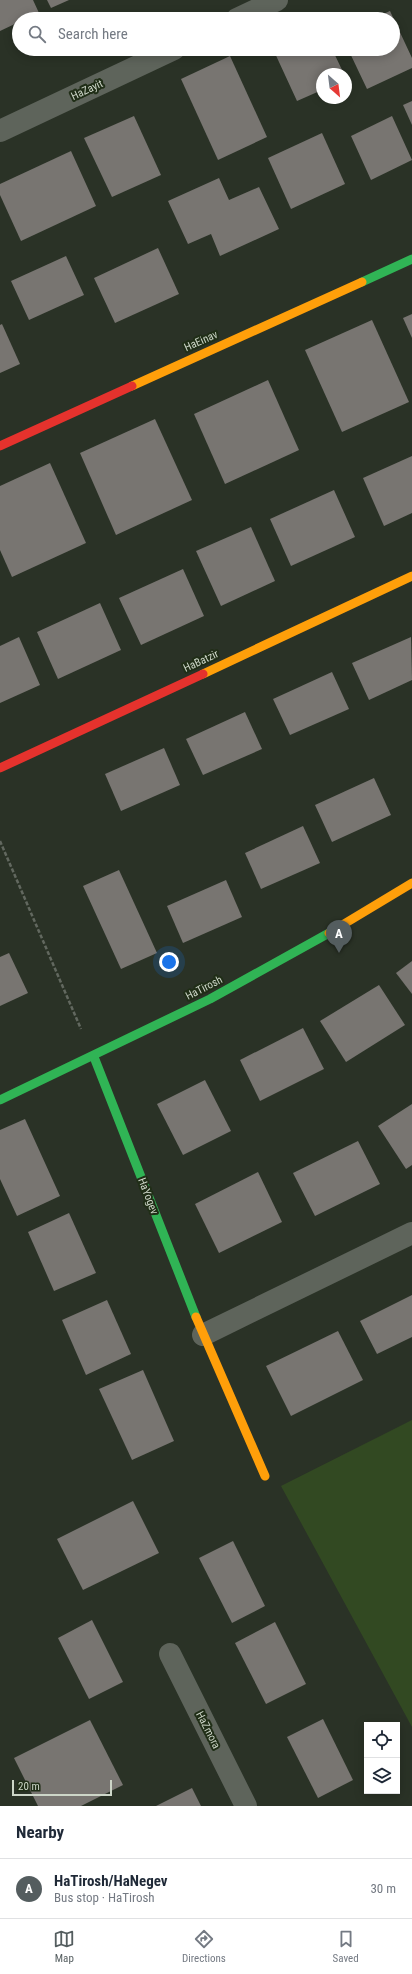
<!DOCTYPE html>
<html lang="en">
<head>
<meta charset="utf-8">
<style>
  :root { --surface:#fff; --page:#f2f2f3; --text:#1f2937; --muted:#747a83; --line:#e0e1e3; --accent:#545d5f }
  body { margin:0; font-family:"Roboto Condensed",sans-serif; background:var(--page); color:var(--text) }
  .controls { position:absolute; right:12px; bottom:12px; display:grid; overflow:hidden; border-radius:0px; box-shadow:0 2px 10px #0003 }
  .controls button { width:36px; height:36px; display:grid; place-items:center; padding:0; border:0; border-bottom:1px solid var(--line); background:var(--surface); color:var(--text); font:20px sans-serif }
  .compass { position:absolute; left:316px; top:68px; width:36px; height:36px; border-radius:50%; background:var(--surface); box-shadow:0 2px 10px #0003; rotate:152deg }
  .scale { position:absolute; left:12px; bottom:10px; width:100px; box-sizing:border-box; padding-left:4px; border:2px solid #cdd6c8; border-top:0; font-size:11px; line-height:14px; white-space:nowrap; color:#cdd6c8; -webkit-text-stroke:3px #202e17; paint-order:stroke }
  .you { position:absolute; left:169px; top:962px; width:14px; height:14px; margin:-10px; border:3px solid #fff; border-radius:50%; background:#1a73e8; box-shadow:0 0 0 6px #1a73e833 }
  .badge { display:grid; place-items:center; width:26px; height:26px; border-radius:50%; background:var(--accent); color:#fff; font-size:13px; font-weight:700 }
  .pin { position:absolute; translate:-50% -33px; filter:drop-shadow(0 1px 2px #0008) }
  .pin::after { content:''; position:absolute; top:21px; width:14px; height:12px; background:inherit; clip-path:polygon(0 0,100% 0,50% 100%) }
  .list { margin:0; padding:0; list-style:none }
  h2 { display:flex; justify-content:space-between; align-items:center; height:52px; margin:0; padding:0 16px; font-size:17px }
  h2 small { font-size:13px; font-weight:400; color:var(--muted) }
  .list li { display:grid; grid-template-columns:26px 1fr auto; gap:12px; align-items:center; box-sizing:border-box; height:60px; padding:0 16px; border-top:1px solid var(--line) }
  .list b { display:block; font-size:15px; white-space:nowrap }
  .list p { margin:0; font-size:13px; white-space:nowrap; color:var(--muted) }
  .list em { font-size:13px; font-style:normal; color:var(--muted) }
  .icon { flex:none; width:22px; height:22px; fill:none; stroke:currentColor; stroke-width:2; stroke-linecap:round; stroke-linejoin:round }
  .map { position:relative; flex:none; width:412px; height:1806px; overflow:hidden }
  .search { position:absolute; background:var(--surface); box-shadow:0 2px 10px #0003; left:12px; right:12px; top:12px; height:44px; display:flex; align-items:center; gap:10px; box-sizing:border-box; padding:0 14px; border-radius:22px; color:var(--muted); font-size:15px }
  .sheet { height:112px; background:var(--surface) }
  nav { display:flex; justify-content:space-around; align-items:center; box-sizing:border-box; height:56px; border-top:1px solid var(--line); background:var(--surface); font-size:11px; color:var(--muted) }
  nav a { display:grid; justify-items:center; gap:2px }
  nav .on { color:var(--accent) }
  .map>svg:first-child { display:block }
  .green { fill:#324922 }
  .building { fill:#787571 }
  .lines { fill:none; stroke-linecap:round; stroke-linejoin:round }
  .path { stroke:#62685f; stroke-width:2.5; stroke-dasharray:4 2; stroke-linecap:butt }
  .street { stroke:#5e645b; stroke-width:22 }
  .fast { stroke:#30b455; stroke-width:9 }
  .slow { stroke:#ff9f0a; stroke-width:9 }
  .jam { stroke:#e5322d; stroke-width:9 }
  .labels { text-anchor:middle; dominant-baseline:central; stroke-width:4; stroke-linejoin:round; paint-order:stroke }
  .street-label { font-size:11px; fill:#cdd6c8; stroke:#202e17 }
</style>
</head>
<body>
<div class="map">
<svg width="412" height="1806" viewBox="0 0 412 1806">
  <rect width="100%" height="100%" fill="#2a3226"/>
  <polygon class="green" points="412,1420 412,1727 281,1486"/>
  <g class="building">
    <polygon points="0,0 33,0 39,13 26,19 19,19 19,22 0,31"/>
    <polygon points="47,0 69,0 51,8"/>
    <polygon points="390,11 412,58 412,68 367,89 348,49 393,49 393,19 372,19"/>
    <polygon points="273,49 332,49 344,74 322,74 322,90 297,101"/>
    <polygon points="230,56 267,137 218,160 181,79"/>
    <polygon points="412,101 412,125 403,105"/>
    <polygon points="134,116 161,175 112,197 84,138"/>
    <polygon points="392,116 412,160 371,180 351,136"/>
    <polygon points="322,133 345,184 291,209 268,158"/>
    <polygon points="71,151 96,206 21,241 0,195 0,184"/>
    <polygon points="219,178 229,200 259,187 279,229 220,256 211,234 188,244 168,201"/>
    <polygon points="158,248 179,294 115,323 94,278"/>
    <polygon points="66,256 84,295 29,320 11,281"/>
    <polygon points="412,314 412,338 403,318"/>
    <polygon points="372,320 409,402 342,432 305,350"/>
    <polygon points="2,324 20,364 0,373 0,325"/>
    <polygon points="268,380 299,450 225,484 194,414"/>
    <polygon points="155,419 192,500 116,535 80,453"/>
    <polygon points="412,456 412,513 384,526 363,478"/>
    <polygon points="50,463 86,543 12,577 0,550 0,486"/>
    <polygon points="334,490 355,537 291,566 270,519"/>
    <polygon points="251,527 275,581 221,606 196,551"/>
    <polygon points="183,569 204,616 141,645 119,598"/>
    <polygon points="100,603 121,650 58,679 37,632"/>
    <polygon points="19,637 40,685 0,703 0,646"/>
    <polygon points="411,637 412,680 369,700 352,663"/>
    <polygon points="332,672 349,709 290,735 273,699"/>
    <polygon points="245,712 262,749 203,775 186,739"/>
    <polygon points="164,748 180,785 121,811 105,774"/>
    <polygon points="374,778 391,815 332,842 315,805"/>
    <polygon points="303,826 320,863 261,889 245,853"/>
    <polygon points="119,870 157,953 121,969 83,886"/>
    <polygon points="226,880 242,917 183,943 167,906"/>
    <polygon points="9,953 28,993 0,1006 0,957"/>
    <polygon points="412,961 412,994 396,973"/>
    <polygon points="379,985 405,1025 346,1062 320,1021"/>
    <polygon points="303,1028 324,1069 260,1101 240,1060"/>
    <polygon points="205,1080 231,1131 183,1155 157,1104"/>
    <polygon points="412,1104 412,1165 406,1169 378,1126"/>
    <polygon points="25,1119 60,1196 17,1216 0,1179 0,1130"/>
    <polygon points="358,1141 380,1184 315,1216 293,1173"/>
    <polygon points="258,1172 282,1222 219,1253 195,1204"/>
    <polygon points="69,1213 96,1273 54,1291 28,1232"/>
    <polygon points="412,1295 412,1337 377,1354 360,1321"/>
    <polygon points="107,1300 131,1354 86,1375 62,1320"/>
    <polygon points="338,1331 363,1380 291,1416 266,1366"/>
    <polygon points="143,1370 174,1441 132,1460 99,1389"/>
    <polygon points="133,1501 159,1553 83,1590 57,1539"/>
    <polygon points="233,1541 265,1606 232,1623 199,1558"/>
    <polygon points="92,1620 123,1682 89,1699 58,1638"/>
    <polygon points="275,1622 306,1684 266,1704 235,1643"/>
    <polygon points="323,1719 353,1780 318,1798 287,1737"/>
    <polygon points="90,1720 123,1785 81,1806 38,1806 14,1758"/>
    <polygon points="192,1788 201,1806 156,1806"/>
  </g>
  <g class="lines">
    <polyline class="path" points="0,841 81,1029"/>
    <g class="street">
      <polyline points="237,19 277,0"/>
      <polyline points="0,131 174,49"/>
      <polyline points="203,1335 412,1233"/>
      <polyline points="170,1654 246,1806"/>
    </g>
    <g class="fast">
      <polyline points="362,282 412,259"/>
      <polyline points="94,1057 196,1317"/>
      <polyline points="0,1100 210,999 329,933"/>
    </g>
    <g class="slow">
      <polyline points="132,386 362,282"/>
      <polyline points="203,674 412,576"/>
      <polyline points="329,933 412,883"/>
      <polyline points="196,1317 265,1476"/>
    </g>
    <g class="jam">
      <polyline points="0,446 132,386"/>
      <polyline points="0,768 203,674"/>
    </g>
  </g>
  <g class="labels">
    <g class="street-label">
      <text transform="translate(87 90) rotate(-25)">HaZayit</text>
      <text transform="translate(201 341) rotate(-24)">HaEinav</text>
      <text transform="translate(201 661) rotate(-25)">HaBatzir</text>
      <text transform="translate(204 988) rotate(-27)">HaTirosh</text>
      <text transform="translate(148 1196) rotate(69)">HaYogev</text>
      <text transform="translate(208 1730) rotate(63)">HaZmora</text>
    </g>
  </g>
</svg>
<div class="controls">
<button><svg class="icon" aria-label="locate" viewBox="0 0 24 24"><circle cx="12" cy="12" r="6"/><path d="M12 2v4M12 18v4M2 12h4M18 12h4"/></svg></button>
<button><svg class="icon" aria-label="layers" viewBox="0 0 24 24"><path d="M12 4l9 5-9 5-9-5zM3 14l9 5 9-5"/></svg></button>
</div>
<svg class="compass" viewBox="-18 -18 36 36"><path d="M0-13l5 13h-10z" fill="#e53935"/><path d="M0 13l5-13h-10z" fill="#747a83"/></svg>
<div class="scale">20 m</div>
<div class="you"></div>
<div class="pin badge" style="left:339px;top:953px">A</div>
<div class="search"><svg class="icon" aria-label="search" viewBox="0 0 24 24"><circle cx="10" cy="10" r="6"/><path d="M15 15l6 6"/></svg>Search here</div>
</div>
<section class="sheet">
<h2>Nearby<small></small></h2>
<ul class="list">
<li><span class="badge">A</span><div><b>HaTirosh/HaNegev</b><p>Bus stop · HaTirosh</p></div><em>30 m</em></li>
</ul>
</section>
<nav>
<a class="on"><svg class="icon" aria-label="map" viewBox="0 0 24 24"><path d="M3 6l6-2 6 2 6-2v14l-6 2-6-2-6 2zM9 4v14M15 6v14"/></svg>Map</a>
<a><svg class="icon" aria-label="directions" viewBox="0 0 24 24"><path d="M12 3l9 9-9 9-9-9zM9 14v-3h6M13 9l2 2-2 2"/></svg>Directions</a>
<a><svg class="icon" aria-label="saved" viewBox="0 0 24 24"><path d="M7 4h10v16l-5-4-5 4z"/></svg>Saved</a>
</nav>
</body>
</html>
